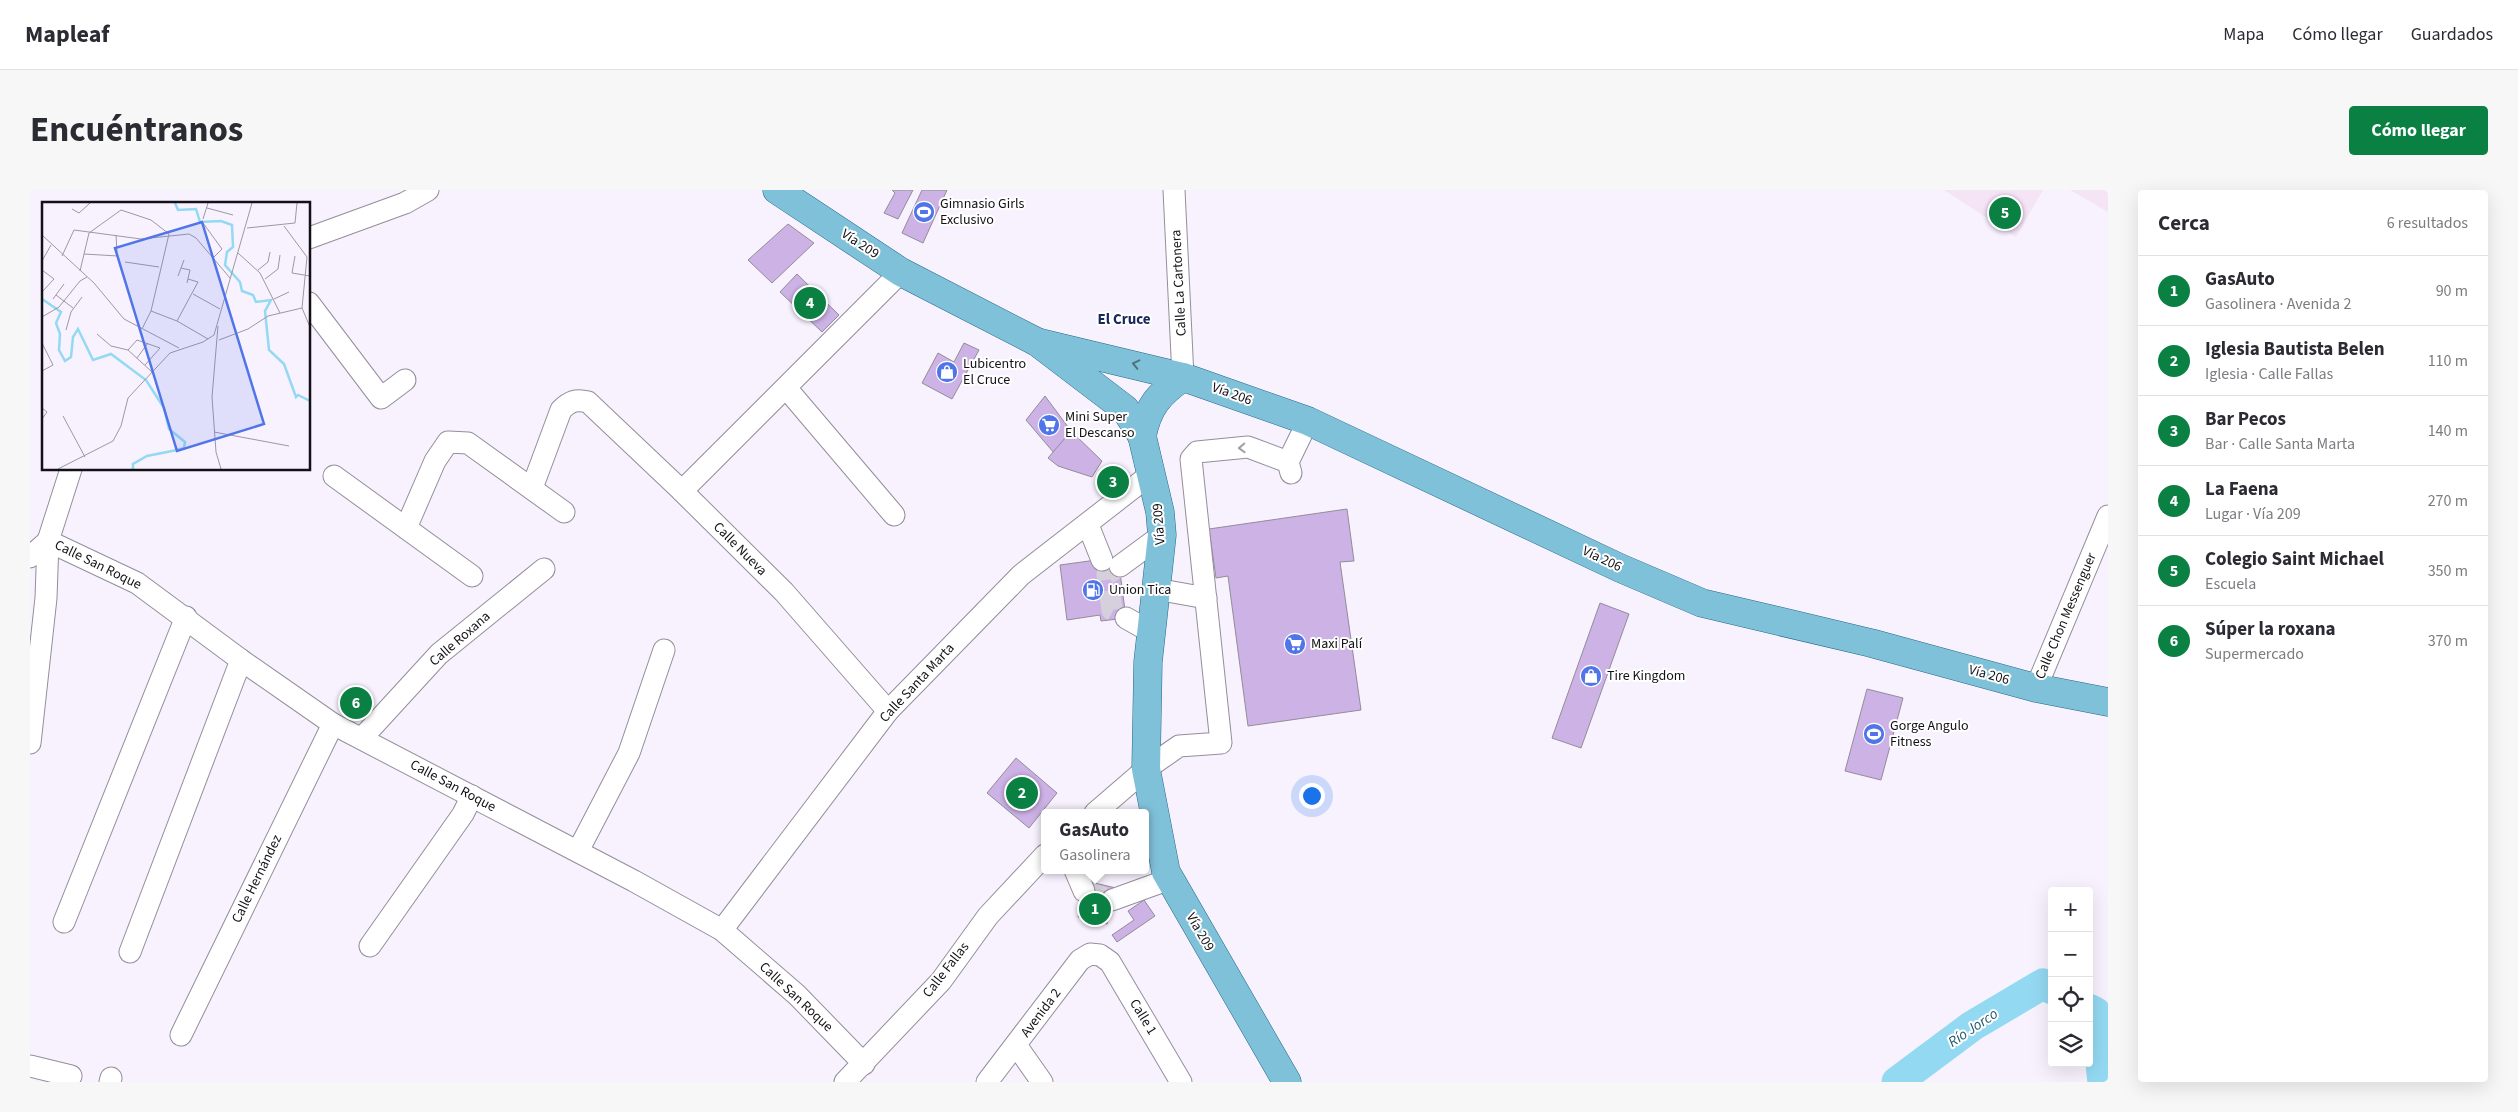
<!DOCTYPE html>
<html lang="es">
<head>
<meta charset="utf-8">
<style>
  :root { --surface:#fff; --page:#f7f7f7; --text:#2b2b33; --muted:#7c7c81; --line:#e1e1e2; --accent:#0b8043 }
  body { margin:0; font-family:"Source Sans 3",sans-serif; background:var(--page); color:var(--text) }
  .controls { position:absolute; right:15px; bottom:15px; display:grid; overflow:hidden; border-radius:5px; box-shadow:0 5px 20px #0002 }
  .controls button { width:45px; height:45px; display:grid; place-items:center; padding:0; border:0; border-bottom:1px solid var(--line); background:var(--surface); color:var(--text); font:25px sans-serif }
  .you { position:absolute; left:1281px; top:605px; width:18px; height:18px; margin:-12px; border:4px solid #fff; border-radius:50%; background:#1a73e8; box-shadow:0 0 0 8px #1a73e833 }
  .badge { display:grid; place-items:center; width:32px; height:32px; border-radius:50%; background:var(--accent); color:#fff; font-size:16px; font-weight:700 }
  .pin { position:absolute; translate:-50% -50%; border:2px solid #fff; box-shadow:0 1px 5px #0006 }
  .popup { position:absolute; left:1011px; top:619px; width:108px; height:65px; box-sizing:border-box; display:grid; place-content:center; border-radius:5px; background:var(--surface); filter:drop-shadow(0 1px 4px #0005); font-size:16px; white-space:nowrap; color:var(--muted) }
  .popup b { font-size:19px; color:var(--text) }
  .popup::after { content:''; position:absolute; left:50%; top:100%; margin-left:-10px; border:10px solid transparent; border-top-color:var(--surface) }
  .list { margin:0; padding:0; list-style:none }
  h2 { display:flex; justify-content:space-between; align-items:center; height:65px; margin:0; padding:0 20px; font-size:21px }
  h2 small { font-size:16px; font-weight:400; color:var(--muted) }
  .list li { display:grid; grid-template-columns:32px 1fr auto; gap:15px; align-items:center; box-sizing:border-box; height:70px; padding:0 20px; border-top:1px solid var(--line) }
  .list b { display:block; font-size:19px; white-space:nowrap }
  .list p { margin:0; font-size:16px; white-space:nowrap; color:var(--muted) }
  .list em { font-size:16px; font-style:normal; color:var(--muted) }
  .icon { flex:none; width:28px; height:28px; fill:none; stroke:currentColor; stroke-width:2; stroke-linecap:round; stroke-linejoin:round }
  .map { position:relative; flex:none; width:2078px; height:892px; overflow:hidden; border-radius:5px }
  header { display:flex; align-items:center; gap:30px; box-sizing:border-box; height:70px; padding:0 25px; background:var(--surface); border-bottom:1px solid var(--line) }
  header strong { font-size:24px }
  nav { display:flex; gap:28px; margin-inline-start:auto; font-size:18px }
  .intro { display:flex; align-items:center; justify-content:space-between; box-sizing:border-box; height:120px; padding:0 30px }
  h1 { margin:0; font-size:35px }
  .button { padding:12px 22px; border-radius:5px; background:var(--accent); color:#fff; font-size:18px; font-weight:700 }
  main { display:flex; gap:30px; padding:0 30px }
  aside { flex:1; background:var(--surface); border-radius:5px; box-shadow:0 5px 20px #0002 }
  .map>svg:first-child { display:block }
  .education { fill:#f5e4f6 }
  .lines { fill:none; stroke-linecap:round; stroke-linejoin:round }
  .river { stroke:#94d9f2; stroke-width:31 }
  .building { fill:#cdb2e6; stroke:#928c98 }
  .minor-tunnel { stroke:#d6d0dc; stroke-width:21; stroke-dasharray:21 11; stroke-linecap:butt }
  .minor-casing { stroke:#948e9a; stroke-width:23 }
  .major-casing { stroke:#236885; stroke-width:29 }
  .minor { stroke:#fff; stroke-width:21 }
  .major { stroke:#80c1da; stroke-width:28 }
  .oneway { stroke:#4f7281 }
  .oneway2 { stroke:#a1a0a1 }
  .labels { text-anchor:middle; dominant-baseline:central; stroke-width:4; stroke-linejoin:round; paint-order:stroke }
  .poi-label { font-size:14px; fill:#131115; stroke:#fff; text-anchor:start }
  .street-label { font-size:14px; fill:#131115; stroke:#fff }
  .neighbourhood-label { font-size:15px; font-weight:bold; fill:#17285e; stroke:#fff }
  .water-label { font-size:15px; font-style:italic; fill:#225a6b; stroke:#fff }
  .inset-river { fill:none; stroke:#94d9f2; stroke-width:2.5 }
  .inset-road { fill:none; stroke:#9c98a1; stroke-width:1 }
  .view { fill:#5075e9; fill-opacity:0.15; stroke:#5075e9; stroke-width:2.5 }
  .inset-edge { fill:none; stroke:#131115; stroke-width:2.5 }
</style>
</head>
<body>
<header>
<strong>Mapleaf</strong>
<nav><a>Mapa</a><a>Cómo llegar</a><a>Guardados</a></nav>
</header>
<div class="intro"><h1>Encuéntranos</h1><a class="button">Cómo llegar</a></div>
<main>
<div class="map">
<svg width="2078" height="892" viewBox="0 0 2078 892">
  <rect width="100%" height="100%" fill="#f8f2ff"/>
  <g class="education">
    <polygon points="1914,0 2013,0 1986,47"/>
    <polygon points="2040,0 2078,0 2078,22"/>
  </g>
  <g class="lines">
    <g class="river">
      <polyline points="2059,819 2065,822 2073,892"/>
      <polyline points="1867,892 1942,836 2013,794 2022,799"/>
    </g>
  </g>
  <g class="building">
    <polygon points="862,0 883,0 868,29 854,23 865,3"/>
    <polygon points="892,0 917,0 893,53 872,43"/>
    <polygon points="758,34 784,53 742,93 718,70"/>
    <polygon points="767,84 809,125 792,142 750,102"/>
    <polygon points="934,153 949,160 922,209 892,193 908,163 924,172"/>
    <polygon points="1015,206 1041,241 1024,263 996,230"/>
    <polygon points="1041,241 1072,271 1062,287 1028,276 1018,268"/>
    <polygon points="1086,279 1096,293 1081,305 1070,291"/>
    <polygon points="1317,319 1324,371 1310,372 1331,520 1218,536 1198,386 1186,388 1179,339"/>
    <polygon points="1088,367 1096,428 1071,431 1070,425 1037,430 1030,375"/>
    <polygon points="1570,413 1599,424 1551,558 1522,548"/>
    <polygon points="1837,499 1873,508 1851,590 1815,581"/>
    <polygon points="986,568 1027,603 999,638 957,603"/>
    <polygon points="1056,691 1086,698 1077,734 1048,727"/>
    <polygon points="1114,710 1125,726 1087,752 1082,745 1104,730 1098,721"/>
  </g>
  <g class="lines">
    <g class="minor-tunnel">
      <polyline points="1090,376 1077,384 1082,420 1096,428"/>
      <polyline points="1054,701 1082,710"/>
    </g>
    <g class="minor-casing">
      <g id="minor">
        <polyline points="1144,0 1153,187"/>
        <polyline points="279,48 375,13 398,0"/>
        <polyline points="279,113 351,208 375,190"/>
        <polyline points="757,199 864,325"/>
        <polyline points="1261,283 1258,272 1278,231"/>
        <polyline points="304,286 442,386"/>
        <path d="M502,298L531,220C540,211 546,209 558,212L652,301L754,402L858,521"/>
        <polyline points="652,301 871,82"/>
        <polyline points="1058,335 1072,370"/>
        <polyline points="376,338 405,271 418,252 438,253 534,322"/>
        <polyline points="0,367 18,351 107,393 211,470 303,534 604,691 692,740 767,805 834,874"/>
        <polyline points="1090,376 1132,345"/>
        <polyline points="1126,399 1176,408"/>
        <polyline points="1096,428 1121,442"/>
        <polyline points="2006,498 2078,326"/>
        <polyline points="332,548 409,464 514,379"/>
        <polyline points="0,553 16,408 18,351 41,279"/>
        <polyline points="1065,623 1116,579 1149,556 1191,553 1161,269 1167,262 1218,257 1258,272"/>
        <polyline points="548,661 599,563 634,460"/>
        <polyline points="1045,680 1054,701"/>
        <polyline points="1082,710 1140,689"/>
        <polyline points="34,732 156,427"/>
        <polyline points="692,740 858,521 991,385 1121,284"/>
        <polyline points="340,756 433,624 442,606"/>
        <polyline points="100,762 211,470"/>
        <polyline points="151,845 303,534"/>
        <polyline points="986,855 1012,892"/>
        <polyline points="0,876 41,886"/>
        <polyline points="80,892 81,888"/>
        <polyline points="815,892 911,791 958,726 1015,665"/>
        <polyline points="957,892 1050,770 1060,764 1070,765 1080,772 1151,892"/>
      </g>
    </g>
    <g class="major-casing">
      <g id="major">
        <polyline points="747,0 871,82 1007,152 1095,219 1112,246 1130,322 1132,345 1118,472 1116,579 1136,682 1257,892"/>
        <polyline points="1007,152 1153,187 1278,231 1590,378 1672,413 1841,453 2006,498 2078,512"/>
        <path d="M1112,246C1118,216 1129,204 1153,187"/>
      </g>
    </g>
    <use href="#minor" class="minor"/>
    <use href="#major" class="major"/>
  </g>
  <defs><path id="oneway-chevron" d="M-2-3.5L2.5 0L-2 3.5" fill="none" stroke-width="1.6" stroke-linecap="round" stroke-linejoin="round" transform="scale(1.25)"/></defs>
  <use class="oneway" href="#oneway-chevron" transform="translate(1106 174) rotate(-167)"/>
  <use class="oneway2" href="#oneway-chevron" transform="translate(1212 258) rotate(178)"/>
  <defs>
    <g id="stadium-disc" transform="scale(1.125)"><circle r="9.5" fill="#5075e9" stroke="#fff"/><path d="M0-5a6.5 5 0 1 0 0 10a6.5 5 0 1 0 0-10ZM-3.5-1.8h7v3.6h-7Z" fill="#fff"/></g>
    <g id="shop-disc" transform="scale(1.125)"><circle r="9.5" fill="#5075e9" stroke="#fff"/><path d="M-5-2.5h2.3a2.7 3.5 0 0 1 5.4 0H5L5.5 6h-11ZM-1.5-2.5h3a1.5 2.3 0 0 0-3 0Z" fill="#fff"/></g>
    <g id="supermarket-disc" transform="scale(1.125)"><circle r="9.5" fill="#5075e9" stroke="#fff"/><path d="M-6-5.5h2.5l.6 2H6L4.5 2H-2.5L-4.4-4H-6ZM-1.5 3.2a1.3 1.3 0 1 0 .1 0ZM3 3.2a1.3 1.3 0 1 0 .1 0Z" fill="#fff"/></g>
    <g id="fuel-disc" transform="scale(1.125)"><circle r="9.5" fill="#5075e9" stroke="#fff"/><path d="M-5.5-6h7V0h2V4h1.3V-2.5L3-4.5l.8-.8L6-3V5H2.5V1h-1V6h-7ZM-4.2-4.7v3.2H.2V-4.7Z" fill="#fff"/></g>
  </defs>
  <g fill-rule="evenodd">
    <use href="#stadium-disc" x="894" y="22"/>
    <use href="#shop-disc" x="917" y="182"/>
    <use href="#supermarket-disc" x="1019" y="235"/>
    <use href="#fuel-disc" x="1063" y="400"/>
    <use href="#supermarket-disc" x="1265" y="454"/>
    <use href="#shop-disc" x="1561" y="486"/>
    <use href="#stadium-disc" x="1844" y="544"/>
  </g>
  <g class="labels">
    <g class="poi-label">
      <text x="910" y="14">Gimnasio Girls<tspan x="910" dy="16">Exclusivo</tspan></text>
      <text x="933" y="174">Lubicentro<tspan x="933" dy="16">El Cruce</tspan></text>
      <text x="1035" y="227">Mini Super<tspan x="1035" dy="16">El Descanso</tspan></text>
      <text x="1079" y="400">Union Tica</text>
      <text x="1281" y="454">Maxi Palí</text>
      <text x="1577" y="486">Tire Kingdom</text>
      <text x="1860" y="536">Gorge Angulo<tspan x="1860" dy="16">Fitness</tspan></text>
    </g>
    <g class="street-label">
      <text transform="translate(830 54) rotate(33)">Vía 209</text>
      <text transform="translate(1149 93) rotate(-93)">Calle La Cartonera</text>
      <text transform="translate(1202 204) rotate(20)">Vía 206</text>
      <text transform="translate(1129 334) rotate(-94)">Vía 209</text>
      <text transform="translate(710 359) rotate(45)">Calle Nueva</text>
      <text transform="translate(1572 369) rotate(25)">Vía 206</text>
      <text transform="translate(68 375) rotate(26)">Calle San Roque</text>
      <text transform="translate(2036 426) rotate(-67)">Calle Chon Messenguer</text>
      <text transform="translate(430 449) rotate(-41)">Calle Roxana</text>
      <text transform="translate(1959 485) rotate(15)">Vía 206</text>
      <text transform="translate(887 493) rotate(-47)">Calle Santa Marta</text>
      <text transform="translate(423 596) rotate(28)">Calle San Roque</text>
      <text transform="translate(227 689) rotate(-64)">Calle Hernández</text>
      <text transform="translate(1170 742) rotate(60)">Vía 209</text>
      <text transform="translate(916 780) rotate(-52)">Calle Fallas</text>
      <text transform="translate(766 807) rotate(43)">Calle San Roque</text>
      <text transform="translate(1011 823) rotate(-53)">Avenida 2</text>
      <text transform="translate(1113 827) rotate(59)">Calle 1</text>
    </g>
    <g class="neighbourhood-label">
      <text x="1094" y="129">El Cruce</text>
    </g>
    <g class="water-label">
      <text transform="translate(1943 838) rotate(-34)">Río Jorco</text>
    </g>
  </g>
  <g transform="translate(12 12)">
    <rect width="268" height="268" fill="#f8f2ff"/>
    <path class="inset-river" d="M133,1L136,8L154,7L158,20L179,19L190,23L191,45L185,50L183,63L198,80L200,89L211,93L214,100L229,98L223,109L227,148L242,162L254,195L256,193L268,199M0,97L19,110L14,121L18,132L17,148L23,159L29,155L31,135L36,127L51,158L69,152L104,178L122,206L127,227L143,240L142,246L135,248L105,254L91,262V267"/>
    <path class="inset-road" d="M165,6L191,13M30,7L37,11L48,1M161,17L166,1M161,21L180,47L170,57M242,24L265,55L260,106L268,125M205,26L253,21L255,1M0,33L52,81L82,117L137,146M74,33L75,50M196,51L218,71L238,111M42,52L76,54M20,54L32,28L99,37L147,32L154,36L188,76M253,54L250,71L268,74M0,59L9,43M83,60L117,65M139,66L148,68L145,81M0,68L12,77L0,90M216,68L226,60L228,50M38,69L47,31L79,8L109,18L127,32L109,109L100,127M136,74L142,58M223,77L236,67L238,53M151,92L178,107M14,93L31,106M11,97L22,82M232,97L247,90M109,109L135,119L166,137M0,115L17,105L38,79L45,75M135,119L156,80L146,77M176,124L170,195L174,250L179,267M24,128L29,110L40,95M55,132L69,144L86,148L110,170M177,138L206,127L226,114L260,106M0,141L11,163L0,169M86,148L95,138L118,146L103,163M95,156L106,141M0,206L5,210L0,217M21,214L43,255M172,230L247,244M16,267L71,239L79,224L86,196L128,151L161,140L172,133L210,1"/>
    <path class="view" d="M160,20L222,222L135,249L73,46Z"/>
    <rect width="268" height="268" class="inset-edge"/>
  </g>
</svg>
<div class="controls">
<button>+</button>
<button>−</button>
<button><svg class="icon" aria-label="locate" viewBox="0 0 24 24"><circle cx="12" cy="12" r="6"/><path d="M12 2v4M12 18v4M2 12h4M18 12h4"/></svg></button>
<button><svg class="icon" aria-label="layers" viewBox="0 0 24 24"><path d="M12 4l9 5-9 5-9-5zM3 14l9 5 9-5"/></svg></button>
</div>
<div class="you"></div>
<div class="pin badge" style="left:1065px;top:719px">1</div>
<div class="popup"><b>GasAuto</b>Gasolinera</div>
<div class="pin badge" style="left:992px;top:603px">2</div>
<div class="pin badge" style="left:1083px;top:292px">3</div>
<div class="pin badge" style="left:780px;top:113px">4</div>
<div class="pin badge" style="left:1975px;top:23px">5</div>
<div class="pin badge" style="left:326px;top:513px">6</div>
</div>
<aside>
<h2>Cerca<small>6 resultados</small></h2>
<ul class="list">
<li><span class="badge">1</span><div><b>GasAuto</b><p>Gasolinera · Avenida 2</p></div><em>90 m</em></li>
<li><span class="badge">2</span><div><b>Iglesia Bautista Belen</b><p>Iglesia · Calle Fallas</p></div><em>110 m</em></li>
<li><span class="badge">3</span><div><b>Bar Pecos</b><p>Bar · Calle Santa Marta</p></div><em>140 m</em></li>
<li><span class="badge">4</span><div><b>La Faena</b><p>Lugar · Vía 209</p></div><em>270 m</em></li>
<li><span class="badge">5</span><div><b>Colegio Saint Michael</b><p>Escuela</p></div><em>350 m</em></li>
<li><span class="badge">6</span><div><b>Súper la roxana</b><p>Supermercado</p></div><em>370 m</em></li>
</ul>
</aside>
</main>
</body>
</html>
